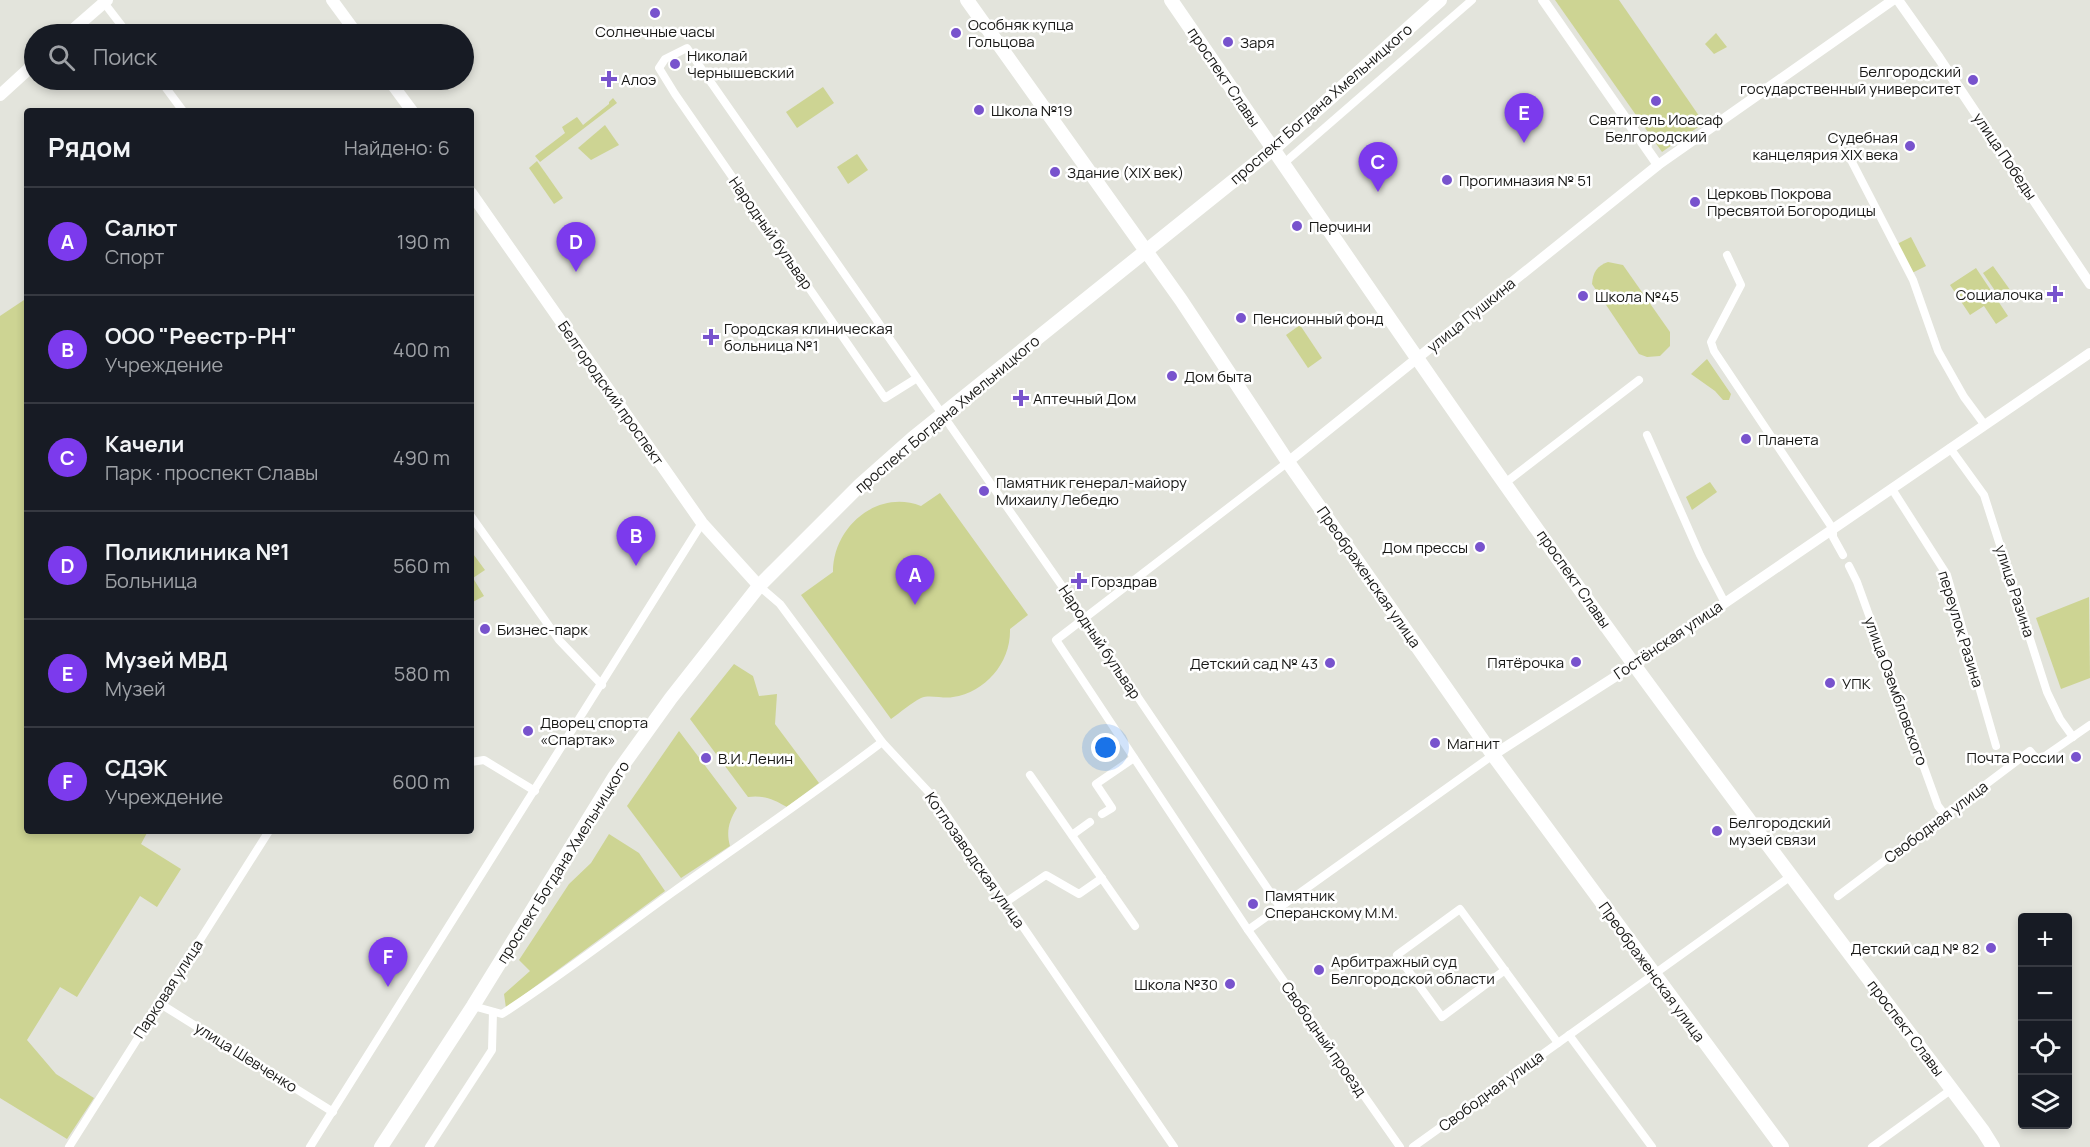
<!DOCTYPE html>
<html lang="ru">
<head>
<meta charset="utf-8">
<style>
  :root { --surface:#171b24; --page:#20242c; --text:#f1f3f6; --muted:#9ea1a6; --line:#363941; --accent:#7c3aed }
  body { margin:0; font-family:Manrope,sans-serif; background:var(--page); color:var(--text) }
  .controls { position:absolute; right:18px; bottom:18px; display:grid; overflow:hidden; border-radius:6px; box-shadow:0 3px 9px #0003 }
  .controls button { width:54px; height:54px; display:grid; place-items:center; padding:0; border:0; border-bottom:2px solid var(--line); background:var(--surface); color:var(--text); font:30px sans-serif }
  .you { position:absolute; left:1106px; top:748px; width:21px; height:21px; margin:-15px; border:4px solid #fff; border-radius:50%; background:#1a73e8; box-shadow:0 0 0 9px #1a73e833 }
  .badge { display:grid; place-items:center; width:39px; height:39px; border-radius:50%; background:var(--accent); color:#fff; font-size:20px; font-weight:700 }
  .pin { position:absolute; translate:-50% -50px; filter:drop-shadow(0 2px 3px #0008) }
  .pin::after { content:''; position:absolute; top:32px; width:21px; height:18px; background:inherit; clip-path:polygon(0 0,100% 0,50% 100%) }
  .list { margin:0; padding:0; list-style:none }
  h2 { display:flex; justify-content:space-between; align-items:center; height:78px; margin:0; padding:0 24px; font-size:26px }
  h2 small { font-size:20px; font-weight:400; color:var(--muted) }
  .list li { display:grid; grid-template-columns:39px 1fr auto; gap:18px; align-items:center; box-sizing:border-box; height:108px; padding:0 24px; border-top:2px solid var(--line) }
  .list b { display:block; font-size:22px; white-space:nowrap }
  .list p { margin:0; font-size:20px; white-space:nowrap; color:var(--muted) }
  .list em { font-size:20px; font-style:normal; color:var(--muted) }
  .icon { flex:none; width:33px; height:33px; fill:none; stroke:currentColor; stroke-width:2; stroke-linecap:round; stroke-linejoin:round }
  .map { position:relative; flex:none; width:2090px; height:1147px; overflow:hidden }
  .search { position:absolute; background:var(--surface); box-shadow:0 3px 9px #0003; left:24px; top:24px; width:450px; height:66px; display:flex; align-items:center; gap:15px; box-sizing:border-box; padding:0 21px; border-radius:33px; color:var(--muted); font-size:22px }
  .panel { position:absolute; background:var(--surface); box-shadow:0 3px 9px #0003; left:24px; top:108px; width:450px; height:726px; border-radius:6px }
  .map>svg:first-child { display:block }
  .green { fill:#cdd493 }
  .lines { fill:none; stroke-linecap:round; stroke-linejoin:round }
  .minor { stroke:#fff; stroke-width:8 }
  .tertiary { stroke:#fff; stroke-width:10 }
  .secondary { stroke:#fff; stroke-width:12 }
  .primary { stroke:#fff; stroke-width:14 }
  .poi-dot { fill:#7853cd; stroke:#fff; stroke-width:2 }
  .labels { text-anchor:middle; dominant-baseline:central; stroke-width:5; stroke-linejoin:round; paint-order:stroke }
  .poi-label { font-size:15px; fill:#181816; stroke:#fff; text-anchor:start }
  .street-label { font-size:15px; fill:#181816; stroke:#fff }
</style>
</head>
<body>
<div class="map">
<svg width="2090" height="1147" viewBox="0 0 2090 1147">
  <rect width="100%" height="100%" fill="#e3e4dc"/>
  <g class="green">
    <polygon points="1555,0 1619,0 1704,123 1662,152"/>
    <polygon points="1716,33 1727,47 1714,54 1705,44"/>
    <polygon points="823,87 834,103 797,128 786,112"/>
    <polygon points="613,98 617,103 540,162 535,156 565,133 562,127 577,117 583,125 609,104 609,102"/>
    <polygon points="605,125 619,145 591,160 578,148"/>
    <polygon points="857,154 868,170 848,184 837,167"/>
    <polygon points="537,161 563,198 554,204 529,168"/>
    <polygon points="1911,237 1926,266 1912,273 1897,244"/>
    <path d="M1608,262L1623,265L1670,332V346L1660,356L1647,357L1639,354L1592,284C1593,272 1597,266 1608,262Z"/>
    <polygon points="1993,266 2013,294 2002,301 1983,273"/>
    <polygon points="1976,268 2008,316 1996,324 1984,306 1970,315 1950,285"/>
    <polygon points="27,298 27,831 148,831 141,844 181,869 157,907 140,896 77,997 60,987 27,1040 56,1074 94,1098 67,1139 0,1098 0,316"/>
    <polygon points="1300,325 1322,358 1308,368 1286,335"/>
    <polygon points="1707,359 1731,394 1729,400 1723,400 1715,391 1691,374"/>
    <polygon points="1710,482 1717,492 1692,510 1686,497"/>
    <path d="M940,493L1028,615L1010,629C1011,662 986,692 953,697C944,699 929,694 921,698C911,703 901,712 891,719L801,595L833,572C833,527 877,489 921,506Z"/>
    <polygon points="471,551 485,570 473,578 484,596 471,603"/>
    <polygon points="2089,597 2090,678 2061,689 2036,618"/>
    <path d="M734,664L753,676L759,696L777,694L775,724L819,783L787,807C773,799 763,795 748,797L690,719Z"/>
    <path d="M679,731L737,808C729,821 726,831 730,846L681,878L627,806Z"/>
    <polygon points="609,834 639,853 665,891 506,1008 504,994 530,971 519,960 569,884 591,863"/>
  </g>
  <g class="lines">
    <g class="minor">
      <polyline points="102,0 128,34"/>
      <polyline points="160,80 183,111"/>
      <polyline points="1851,160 1913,280 1938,351 1964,397 1984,424"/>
      <polyline points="1283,164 1472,0"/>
      <polyline points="1727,255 1741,285 1711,342 1714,351 1833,529 1833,537 1843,555"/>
      <polyline points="917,378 885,398 675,94 659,68 665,59 687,48 1085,619 1280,907"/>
      <polyline points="1647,435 1700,555 1725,603"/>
      <polyline points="1950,448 1984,495 2047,692 2060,719 2073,737"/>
      <polyline points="1288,462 1056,640 1248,930 1400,1147"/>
      <polyline points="1505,483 1639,380"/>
      <polyline points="1892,489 1947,575 1996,746"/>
      <polyline points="471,516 559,640 602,685"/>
      <polyline points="1849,566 1857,582 1930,784 1938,806 1945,815"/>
      <polyline points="759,586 780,604 882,742 936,800 1174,1147"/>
      <polyline points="471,762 484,760 535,791"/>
      <polyline points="1030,775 1135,926"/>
      <polyline points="1102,814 1112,808 1096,784 1134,758"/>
      <polyline points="1072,835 1090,822"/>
      <polyline points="1838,896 2030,751 2038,761 2090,725"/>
      <polyline points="1006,902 1046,875 1079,894 1102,878"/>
      <polyline points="1248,930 1493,755"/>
      <polyline points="1505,970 1442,1017 1397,955 1460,909 1558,1043"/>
      <polyline points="159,1003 333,1112"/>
      <path d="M473,1006L502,1014C561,976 616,933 673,892C743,842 814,794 882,742"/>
      <polyline points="1569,1035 1652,1147"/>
      <polyline points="69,1147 269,831"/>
      <polyline points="310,1147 702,523"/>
      <polyline points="429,1147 492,1050 493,1012"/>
      <polyline points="1413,1147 1791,876"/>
      <polyline points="1872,1147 1952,1089"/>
    </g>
    <g class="tertiary">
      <polyline points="1543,0 1658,165"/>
      <polyline points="1898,0 1939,58 2090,284"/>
      <polyline points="1288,462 1658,165 1893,0"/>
      <polyline points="1493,755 1646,657 2090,353"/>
    </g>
    <g class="secondary">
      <polyline points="332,0 357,34"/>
      <polyline points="68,34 107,0"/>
      <polyline points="389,80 412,111"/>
      <polyline points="0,95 34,64"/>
      <polyline points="471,193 702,523 759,586"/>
    </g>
    <g class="primary">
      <polyline points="967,0 1181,300 1288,462 1493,755 1782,1147"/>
      <path d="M1171,0C1324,223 1476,447 1635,666C1749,822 1867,976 1983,1131L1993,1147"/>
      <polyline points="381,1147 473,1006 615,776 671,698 759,586 860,485 913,438 1273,149 1440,0"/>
    </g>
  </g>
  <g class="poi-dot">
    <circle cx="655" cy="13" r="6"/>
    <circle cx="956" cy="33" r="6"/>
    <circle cx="1228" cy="42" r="6"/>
    <circle cx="675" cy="64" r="6"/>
    <path d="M606 70h6v6h6v6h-6v6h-6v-6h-6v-6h6z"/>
    <circle cx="1973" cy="80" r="6"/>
    <circle cx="1656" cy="101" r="6"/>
    <circle cx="979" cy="110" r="6"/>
    <circle cx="1910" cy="146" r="6"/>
    <circle cx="1055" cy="172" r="6"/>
    <circle cx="1447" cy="180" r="6"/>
    <circle cx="1695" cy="202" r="6"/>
    <circle cx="1297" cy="226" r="6"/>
    <path d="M2052 285h6v6h6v6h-6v6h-6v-6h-6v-6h6z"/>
    <circle cx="1583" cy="296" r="6"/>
    <circle cx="1241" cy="318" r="6"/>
    <path d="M708 328h6v6h6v6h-6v6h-6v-6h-6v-6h6z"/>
    <circle cx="1172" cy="376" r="6"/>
    <path d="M1018 389h6v6h6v6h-6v6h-6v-6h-6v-6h6z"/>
    <circle cx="1746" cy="439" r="6"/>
    <circle cx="984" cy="491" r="6"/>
    <circle cx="1480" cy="547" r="6"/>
    <path d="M1076 572h6v6h6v6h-6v6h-6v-6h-6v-6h6z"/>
    <circle cx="485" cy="629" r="6"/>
    <circle cx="1576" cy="662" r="6"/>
    <circle cx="1330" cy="663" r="6"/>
    <circle cx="1830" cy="683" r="6"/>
    <circle cx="528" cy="731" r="6"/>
    <circle cx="1435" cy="743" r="6"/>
    <circle cx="2076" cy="757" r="6"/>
    <circle cx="706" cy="758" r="6"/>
    <circle cx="1717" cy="831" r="6"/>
    <circle cx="1253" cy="904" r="6"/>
    <circle cx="1991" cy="948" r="6"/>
    <circle cx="1319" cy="970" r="6"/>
    <circle cx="1230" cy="984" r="6"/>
  </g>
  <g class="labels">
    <g class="poi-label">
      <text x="968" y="24">Особняк купца<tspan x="968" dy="17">Гольцова</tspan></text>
      <text x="655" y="31" text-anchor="middle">Солнечные часы</text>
      <text x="1240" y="42">Заря</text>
      <text x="687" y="55">Николай<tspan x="687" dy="17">Чернышевский</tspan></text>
      <text x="1961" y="71" text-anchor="end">Белгородский<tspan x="1961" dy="17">государственный университет</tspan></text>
      <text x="621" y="79">Алоэ</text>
      <text x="991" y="110">Школа №19</text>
      <text x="1656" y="119" text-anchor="middle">Святитель Иоасаф<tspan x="1656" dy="17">Белгородский</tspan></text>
      <text x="1898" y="137" text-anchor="end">Судебная<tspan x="1898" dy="17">канцелярия XIX века</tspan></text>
      <text x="1067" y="172">Здание (XIX век)</text>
      <text x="1459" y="180">Прогимназия № 51</text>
      <text x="1707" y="193">Церковь Покрова<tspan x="1707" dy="17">Пресвятой Богородицы</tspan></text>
      <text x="1309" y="226">Перчини</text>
      <text x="2043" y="294" text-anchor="end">Социалочка</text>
      <text x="1595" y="296">Школа №45</text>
      <text x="1253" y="318">Пенсионный фонд</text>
      <text x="724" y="328">Городская клиническая<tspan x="724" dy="17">больница №1</tspan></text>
      <text x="1184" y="376">Дом быта</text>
      <text x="1033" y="398">Аптечный Дом</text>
      <text x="1758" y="439">Планета</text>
      <text x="996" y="482">Памятник генерал-майору<tspan x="996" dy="17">Михаилу Лебедю</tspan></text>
      <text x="1468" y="547" text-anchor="end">Дом прессы</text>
      <text x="1091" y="581">Горздрав</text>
      <text x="497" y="629">Бизнес-парк</text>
      <text x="1564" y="662" text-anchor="end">Пятёрочка</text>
      <text x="1318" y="663" text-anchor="end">Детский сад № 43</text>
      <text x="1842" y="683">УПК</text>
      <text x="540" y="722">Дворец спорта<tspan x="540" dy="17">«Спартак»</tspan></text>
      <text x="1447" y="743">Магнит</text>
      <text x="2064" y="757" text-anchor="end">Почта России</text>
      <text x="718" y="758">В.И. Ленин</text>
      <text x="1729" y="822">Белгородский<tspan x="1729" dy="17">музей связи</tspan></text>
      <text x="1265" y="895">Памятник<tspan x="1265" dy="17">Сперанскому М.М.</tspan></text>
      <text x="1979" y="948" text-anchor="end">Детский сад № 82</text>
      <text x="1331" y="961">Арбитражный суд<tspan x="1331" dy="17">Белгородской области</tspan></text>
      <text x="1218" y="984" text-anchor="end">Школа №30</text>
    </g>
    <g class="street-label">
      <text transform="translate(1224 77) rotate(56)">проспект Славы</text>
      <text transform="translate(1321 104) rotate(-41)">проспект Богдана Хмельницкого</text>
      <text transform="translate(2005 156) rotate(56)">улица Победы</text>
      <text transform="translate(771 233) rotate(55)">Народный бульвар</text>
      <text transform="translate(1471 315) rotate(-39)">улица Пушкина</text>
      <text transform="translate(611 393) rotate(55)">Белгородский проспект</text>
      <text transform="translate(947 414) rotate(-40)">проспект Богдана Хмельницкого</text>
      <text transform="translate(1369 577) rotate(55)">Преображенская улица</text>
      <text transform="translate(1574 579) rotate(55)">проспект Славы</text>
      <text transform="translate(2015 591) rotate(72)">улица Разина</text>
      <text transform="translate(1961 629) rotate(73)">переулок Разина</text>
      <text transform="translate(1668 640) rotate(-34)">Гостёнская улица</text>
      <text transform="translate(1100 642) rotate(56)">Народный бульвар</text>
      <text transform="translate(1896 691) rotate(70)">улица Озембловского</text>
      <text transform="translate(1936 822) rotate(-37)">Свободная улица</text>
      <text transform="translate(975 860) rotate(55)">Котлозаводская улица</text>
      <text transform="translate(563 862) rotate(-58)">проспект Богдана Хмельницкого</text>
      <text transform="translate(1652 972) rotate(54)">Преображенская улица</text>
      <text transform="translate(168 989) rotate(-57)">Парковая улица</text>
      <text transform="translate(1906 1028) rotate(53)">проспект Славы</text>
      <text transform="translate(1324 1039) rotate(55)">Свободный проезд</text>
      <text transform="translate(246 1057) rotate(32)">улица Шевченко</text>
      <text transform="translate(1491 1091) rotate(-36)">Свободная улица</text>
    </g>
  </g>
</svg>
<div class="controls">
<button>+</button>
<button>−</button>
<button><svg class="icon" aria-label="locate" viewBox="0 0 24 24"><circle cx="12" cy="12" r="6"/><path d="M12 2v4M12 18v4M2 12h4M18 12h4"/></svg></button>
<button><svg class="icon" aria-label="layers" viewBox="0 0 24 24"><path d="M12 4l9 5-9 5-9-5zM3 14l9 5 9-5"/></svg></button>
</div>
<div class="you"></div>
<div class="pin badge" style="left:915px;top:605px">A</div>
<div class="pin badge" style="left:636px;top:566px">B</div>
<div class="pin badge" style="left:1378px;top:192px">C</div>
<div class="pin badge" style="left:576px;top:272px">D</div>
<div class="pin badge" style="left:1524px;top:143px">E</div>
<div class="pin badge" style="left:388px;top:987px">F</div>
<div class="search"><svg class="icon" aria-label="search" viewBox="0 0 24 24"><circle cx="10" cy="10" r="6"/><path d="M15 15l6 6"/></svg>Поиск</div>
<section class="panel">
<h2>Рядом<small>Найдено: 6</small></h2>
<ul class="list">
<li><span class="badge">A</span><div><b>Салют</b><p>Спорт</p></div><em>190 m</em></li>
<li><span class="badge">B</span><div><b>ООО &quot;Реестр-РН&quot;</b><p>Учреждение</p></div><em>400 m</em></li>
<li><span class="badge">C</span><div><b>Качели</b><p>Парк · проспект Славы</p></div><em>490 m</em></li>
<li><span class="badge">D</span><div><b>Поликлиника №1</b><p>Больница</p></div><em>560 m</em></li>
<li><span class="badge">E</span><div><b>Музей МВД</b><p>Музей</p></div><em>580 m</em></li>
<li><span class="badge">F</span><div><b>СДЭК</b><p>Учреждение</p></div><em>600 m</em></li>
</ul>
</section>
</div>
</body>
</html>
